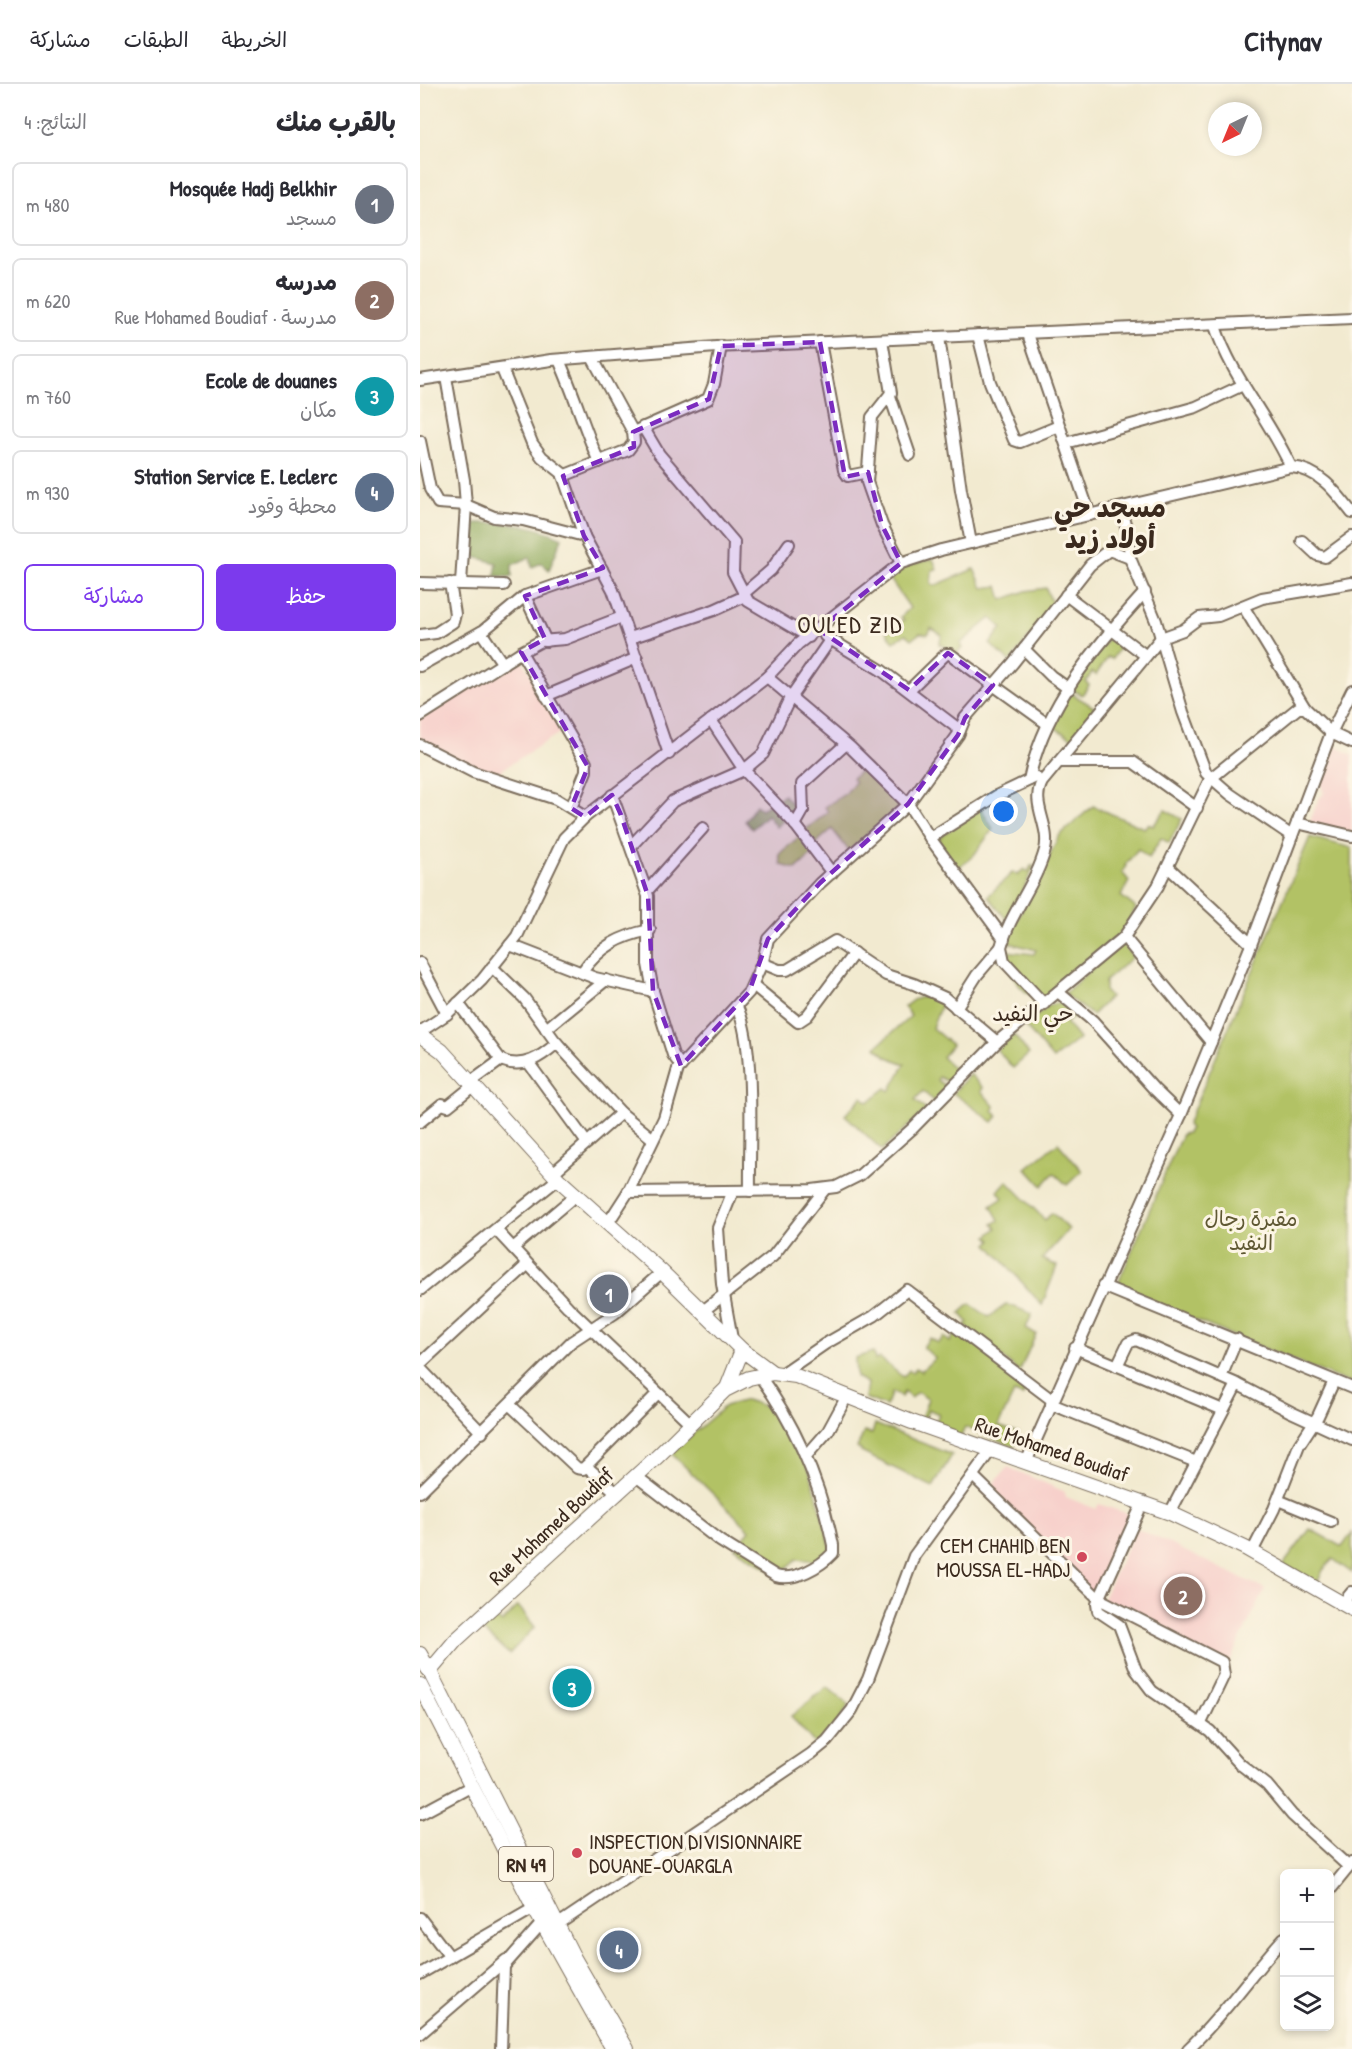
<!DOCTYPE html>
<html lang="ar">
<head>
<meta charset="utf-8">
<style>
  :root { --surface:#fff; --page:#f7f7f7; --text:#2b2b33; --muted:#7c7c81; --line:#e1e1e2; --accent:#7c3aed }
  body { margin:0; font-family:"Patrick Hand","Playpen Sans Arabic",sans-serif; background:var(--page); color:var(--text); direction:rtl }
  .controls { position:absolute; right:18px; bottom:18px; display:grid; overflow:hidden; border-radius:9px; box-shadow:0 3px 9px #0003 }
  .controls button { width:54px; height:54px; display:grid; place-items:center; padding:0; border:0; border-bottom:2px solid var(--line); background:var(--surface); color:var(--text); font:30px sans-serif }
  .compass { position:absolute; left:788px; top:18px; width:54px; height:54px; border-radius:50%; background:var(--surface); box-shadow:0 3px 9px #0003; rotate:223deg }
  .you { position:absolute; left:584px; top:728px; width:21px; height:21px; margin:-15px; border:4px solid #fff; border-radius:50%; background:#1a73e8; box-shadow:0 0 0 9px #1a73e833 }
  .badge { display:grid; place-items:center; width:39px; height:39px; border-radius:50%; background:var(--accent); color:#fff; font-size:20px; font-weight:700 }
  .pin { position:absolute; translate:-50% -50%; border:3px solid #fff; box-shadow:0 2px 6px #0006 }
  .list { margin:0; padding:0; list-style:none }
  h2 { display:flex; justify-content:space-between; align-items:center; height:78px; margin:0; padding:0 24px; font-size:26px }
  h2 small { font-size:20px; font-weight:400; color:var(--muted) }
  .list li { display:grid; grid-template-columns:39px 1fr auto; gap:18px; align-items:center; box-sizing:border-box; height:84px; margin:0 12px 12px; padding:0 12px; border:2px solid var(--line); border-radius:9px }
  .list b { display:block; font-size:22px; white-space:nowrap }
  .list p { margin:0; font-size:20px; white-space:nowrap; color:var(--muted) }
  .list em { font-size:20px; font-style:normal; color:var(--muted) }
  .actions { display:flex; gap:12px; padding:18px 24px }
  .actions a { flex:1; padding:14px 0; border:2px solid var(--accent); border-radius:9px; text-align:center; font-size:21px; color:var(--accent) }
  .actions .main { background:var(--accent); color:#fff }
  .icon { flex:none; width:33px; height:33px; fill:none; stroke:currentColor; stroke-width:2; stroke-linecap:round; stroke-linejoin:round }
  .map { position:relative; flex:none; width:932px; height:1965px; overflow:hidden; direction:ltr }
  header { display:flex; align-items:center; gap:36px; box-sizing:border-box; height:84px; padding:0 30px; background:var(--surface); border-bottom:2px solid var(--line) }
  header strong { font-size:28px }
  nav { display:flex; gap:33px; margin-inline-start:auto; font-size:21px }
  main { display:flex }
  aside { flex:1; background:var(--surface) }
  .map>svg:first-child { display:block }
  .built { fill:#f7d0cb }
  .green { fill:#b2c265; stroke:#767642; stroke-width:1.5 }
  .forest { fill:#8da85a; stroke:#64693c; stroke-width:1.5 }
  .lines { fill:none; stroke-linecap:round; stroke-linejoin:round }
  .minor-casing { stroke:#7b6d5c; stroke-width:14 }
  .major-casing { stroke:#7b6d5c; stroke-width:16 }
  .minor { stroke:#fff; stroke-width:10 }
  .major { stroke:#fff; stroke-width:14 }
  .marked { fill:#7b2cbf; fill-opacity:0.2; stroke:#7b2cbf; stroke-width:4.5; stroke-dasharray:12 8; stroke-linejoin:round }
  .poi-dot { fill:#d1495b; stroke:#fcf5e5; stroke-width:2 }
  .labels { text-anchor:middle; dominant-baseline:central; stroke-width:6; stroke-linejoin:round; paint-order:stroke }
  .shield { fill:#fcf5e5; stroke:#75675a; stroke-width:1.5 }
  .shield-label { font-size:20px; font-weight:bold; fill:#3b2a1e }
  .park-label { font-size:21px; fill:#5f5833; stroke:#fcf5e5 }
  .street-label { font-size:21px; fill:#3b2a1e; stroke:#fcf5e5 }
  .poi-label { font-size:21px; fill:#3b2a1e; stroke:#fcf5e5; text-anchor:end }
  .neighbourhood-label { font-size:22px; fill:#3b2a1e; stroke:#fcf5e5 }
  .quarter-label { font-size:24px; letter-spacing:1.5px; fill:#3b2a1e; stroke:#fcf5e5 }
  .district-label { font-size:27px; font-weight:bold; fill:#3b2a1e; stroke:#fcf5e5 }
</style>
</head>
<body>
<header>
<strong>Citynav</strong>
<nav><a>الخريطة</a><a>الطبقات</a><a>مشاركة</a></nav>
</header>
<main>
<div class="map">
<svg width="932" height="1965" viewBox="0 0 932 1965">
  <rect width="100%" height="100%" fill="#fcf5e5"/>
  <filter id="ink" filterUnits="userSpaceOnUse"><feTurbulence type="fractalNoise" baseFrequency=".0167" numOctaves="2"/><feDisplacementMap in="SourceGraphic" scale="12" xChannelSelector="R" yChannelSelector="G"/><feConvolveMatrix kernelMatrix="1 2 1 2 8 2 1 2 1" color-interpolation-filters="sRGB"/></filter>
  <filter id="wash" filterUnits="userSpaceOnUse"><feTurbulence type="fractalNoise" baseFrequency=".008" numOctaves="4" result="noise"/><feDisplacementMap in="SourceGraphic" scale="24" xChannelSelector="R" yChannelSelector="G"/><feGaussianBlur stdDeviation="1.35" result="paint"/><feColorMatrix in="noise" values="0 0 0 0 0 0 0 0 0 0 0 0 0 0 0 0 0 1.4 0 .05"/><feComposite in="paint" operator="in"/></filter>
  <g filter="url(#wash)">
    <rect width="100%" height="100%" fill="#f2ead0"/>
    <g class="built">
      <polygon points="99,572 144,646 72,692 0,657 0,634"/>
      <polygon points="916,662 932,671 932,750 890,738 898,716 904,709 900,699"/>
      <polygon points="588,1383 643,1407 646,1413 676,1425 679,1420 711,1431 675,1514 565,1409"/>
      <polygon points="716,1444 845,1505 807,1583 681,1519"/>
    </g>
    <g class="green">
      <polygon points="513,475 517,485 512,486 511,500 514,502 554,485 563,504 578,502 582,516 606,507 626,504 633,522 590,578 570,560 582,544 571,534 540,560 542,564 537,569 519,560 522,551 511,544 508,550 500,549 492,555 486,550 474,558 466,547 484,536 481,533 490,524 470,495 487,482"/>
      <polygon points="690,552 702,560 692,575 688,573 676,591 672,588 666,598 669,601 662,611 651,605"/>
      <polygon points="649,608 677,625 654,655 628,640"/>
      <polygon points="447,681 483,721 429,767 412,745 394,761 384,747 408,728 405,723 426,709 435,698 432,694"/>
      <path d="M673,722L724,744L728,740L733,742L745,726L762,735L749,759L741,754L729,774L718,765L705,781L706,782L702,788L709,797L701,812L716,824L703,847L624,915C599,912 589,889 587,867L614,870L616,866L586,858L639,752Z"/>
      <polygon points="561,725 573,745 554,771 537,785 514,757"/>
      <polygon points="380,752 393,770 376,785 361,781 359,770"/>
      <polygon points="890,753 932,764 932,1300 696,1204 762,1050 767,1049 770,1044 767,1041"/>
      <polygon points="611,782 614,782 593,829 586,835 568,812 593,788 597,791 604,785 608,788"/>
      <polygon points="701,858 713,873 685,897 685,908 690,913 672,931 644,910"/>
      <polygon points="504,912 519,913 521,921 512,944 532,961 522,973 541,991 532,1000 519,993 517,996 527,1003 514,1018 503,1007 495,1016 506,1026 462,1066 425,1031 442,1013 448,1018 466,1004 470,1007 485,980 467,973 456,963 491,932 484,923 493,916"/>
      <polygon points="640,918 656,930 646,939 659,955 633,975 605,942 628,922"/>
      <polygon points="594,951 609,970 593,984 577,966"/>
      <polygon points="550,990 563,1004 561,1007 575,1023 573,1027 578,1032 573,1038 533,1009"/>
      <polygon points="638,1059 662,1087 647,1101 634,1089 622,1102 606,1084"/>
      <polygon points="587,1097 625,1136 632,1129 649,1145 622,1175 637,1182 622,1221 568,1160 572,1156 568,1152 577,1144 573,1140 579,1136 571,1122 583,1114 578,1107"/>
      <polygon points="550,1220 569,1233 587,1220 612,1230 606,1244 616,1250 599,1288 545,1241 548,1238 540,1229"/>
      <polygon points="537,1246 598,1292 596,1296 607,1300 603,1312 594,1309 578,1342 598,1349 594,1363 545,1343 540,1355 513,1344 519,1330 508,1325 504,1340 499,1339 508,1315 497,1308 491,1314 484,1308 481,1313 472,1308 466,1322 445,1314 447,1299 436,1293 435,1274 453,1268 455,1276 460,1274 483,1293 489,1286 492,1289 496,1284 501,1287 515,1274 503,1263 510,1254 518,1259 524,1253 530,1258"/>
      <path d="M326,1316C336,1320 348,1322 357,1328C385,1348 401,1430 411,1464L398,1477L377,1475L359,1491L315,1464L330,1446L251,1369L305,1322Z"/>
      <polygon points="455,1340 532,1371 513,1403 441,1368 441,1366 437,1364 444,1348 452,1350"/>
      <polygon points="890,1445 922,1463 932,1449 932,1489 913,1475 903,1486 897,1500 863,1481"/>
      <polygon points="98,1522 115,1543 89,1570 62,1546 74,1532 82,1539"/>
      <polygon points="407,1603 429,1621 418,1638 395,1660 371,1632"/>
    </g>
    <g class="forest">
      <path d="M55,439C90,439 110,439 142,454L129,486L122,479L112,483L110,473L92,481V493L75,492L77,479L51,472Z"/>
      <polygon points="364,711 377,726 356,743 347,731 332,745 325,737 336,721 341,725"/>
    </g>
  </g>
  <g filter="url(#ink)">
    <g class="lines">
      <g class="minor-casing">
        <g id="minor">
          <path d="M795,242C812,294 849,334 871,383"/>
          <polyline points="608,250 670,431"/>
          <polyline points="558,251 570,298 594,356 600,358 639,342"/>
          <polyline points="519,253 541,406 551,459"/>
          <polyline points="462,256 471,309 452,333 447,398 462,441 481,479"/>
          <polyline points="400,258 424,386 428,392 448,388"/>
          <polyline points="172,273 213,348 288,315 294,300 301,262"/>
          <path d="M139,276C154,309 164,344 179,378"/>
          <polyline points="82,285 112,359 122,373 142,389 164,452"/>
          <polyline points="26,293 44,396 46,421 41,499"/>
          <polyline points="0,296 131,276 296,263 932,234"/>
          <polyline points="470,312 490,371"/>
          <polyline points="223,343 239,370 314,458 313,488 328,517 389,553"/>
          <polyline points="0,357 10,405 18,419 46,421 74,433 103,436 164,452 193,506 249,670"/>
          <polyline points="646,359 776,323 823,301"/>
          <polyline points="143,392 208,366 214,358 213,348"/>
          <polyline points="700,424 708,449 710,474 736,537 763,628 786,689 810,710 872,752"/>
          <polyline points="882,457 897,471 905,473 932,453"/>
          <polyline points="0,499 84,501"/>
          <polyline points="323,510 351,486 369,460"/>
          <polyline points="646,511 725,571"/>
          <polyline points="105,512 126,557"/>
          <polyline points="823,522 885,624"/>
          <polyline points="61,548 83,580"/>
          <polyline points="0,551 16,549 33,538 35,530 30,499"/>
          <polyline points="405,552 461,586 540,646"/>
          <polyline points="210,554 294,526 325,512"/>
          <polyline points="604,565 631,592 649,605"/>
          <polyline points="0,582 64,546 105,512 182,485"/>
          <polyline points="347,593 430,663 488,720 510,754 584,855"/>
          <polyline points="489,606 526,570 530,570 626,639"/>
          <polyline points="126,612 217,574"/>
          <polyline points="0,632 101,568"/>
          <polyline points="291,636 324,686 374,739 412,789"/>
          <polyline points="0,661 53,688 136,715 165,733"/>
          <polyline points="639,678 713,678 777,724"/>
          <path d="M609,696C624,622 676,562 725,508"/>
          <polyline points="192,711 228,812 228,880 233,907 253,971 261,982"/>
          <polyline points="151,724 166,687 166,679 101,568 121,557 145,555 202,533"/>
          <polyline points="877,739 932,752"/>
          <polyline points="375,741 383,727 382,700 426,660"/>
          <polyline points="510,754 578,711 616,693"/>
          <polyline points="211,762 253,717 324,686 343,670 370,614 410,556"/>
          <polyline points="748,783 831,860"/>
          <polyline points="227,807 283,744"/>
          <polyline points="704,853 791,958"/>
          <polyline points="90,861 175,894 233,907"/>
          <polyline points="0,879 27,930"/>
          <polyline points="342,879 359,886 367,886 415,857 466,891 494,900 525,914 577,958"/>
          <polyline points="72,883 104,914 135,957 201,1029"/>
          <path d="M162,888C179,863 200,852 230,846"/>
          <polyline points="333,901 378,938 387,932 434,869"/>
          <polyline points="638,908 673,937 734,1005 761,1031"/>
          <polyline points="38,919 81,976 51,998"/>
          <path d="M624,920L584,877L581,863C590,829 616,800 625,766C631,742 610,720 622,698L741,554L763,546L779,534L798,532L842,514L932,499"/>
          <path d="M317,923C336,962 329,1061 330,1107"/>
          <polyline points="536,924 557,891 581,863"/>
          <polyline points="126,945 186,896"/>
          <path d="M0,948L27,930L62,896L97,852L144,754L165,733L347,593L378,560L481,479L521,466L871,383C899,385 916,408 932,429"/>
          <path d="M81,976C103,986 121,973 137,959"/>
          <polyline points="108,978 167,1059"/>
          <polyline points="0,1038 22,1020 28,1022 54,1001"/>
          <polyline points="133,1089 201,1029 233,1055"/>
          <polyline points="208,1108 392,1106 416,1103 440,1091 492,1045 577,958 704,853 738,802 790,695 878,624 885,624 911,649 932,659"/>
          <polyline points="188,1139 208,1108 244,1034 258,985 329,908 343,877 348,855 400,799 488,720 538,651 545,634 593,579 670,481 689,466 710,474"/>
          <polyline points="77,1147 148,1223 271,1340"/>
          <polyline points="93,1164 156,1111"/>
          <polyline points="683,1202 932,1304"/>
          <polyline points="0,1206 138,1095"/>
          <polyline points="283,1227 353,1172 405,1105"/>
          <polyline points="312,1255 302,1200 298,1144 313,1107"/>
          <polyline points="655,1264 803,1326"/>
          <polyline points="0,1280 107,1181"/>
          <polyline points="697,1282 708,1259 716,1256 817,1300 871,1328 932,1356"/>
          <polyline points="0,1284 62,1349"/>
          <polyline points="363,1289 405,1260 454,1232 487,1206 632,1316"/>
          <polyline points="801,1293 817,1255"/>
          <polyline points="631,1320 776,1378"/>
          <polyline points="90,1321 157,1384 163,1385 237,1310"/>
          <polyline points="387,1371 408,1347 427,1312"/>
          <polyline points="607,1376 761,1031 829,866 911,649 932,606"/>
          <polyline points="166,1382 198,1410"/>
          <path d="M216,1392L300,1457L356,1492C374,1498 401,1482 413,1469V1461C400,1398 377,1343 339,1291"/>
          <polyline points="553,1392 679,1515 802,1578 804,1591 781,1639"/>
          <polyline points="0,1408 151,1258 195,1229 242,1188"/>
          <polyline points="858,1416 911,1438"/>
          <polyline points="723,1418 677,1520 678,1527 699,1541 716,1586 732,1607 790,1647 820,1680 847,1701 872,1731 929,1783"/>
          <polyline points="750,1429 817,1300"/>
          <polyline points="832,1468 854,1425 879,1361 898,1332 914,1297"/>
          <polyline points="923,1519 932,1508"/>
          <polyline points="0,1730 52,1702"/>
          <polyline points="910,1806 932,1779"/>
          <polyline points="0,1834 30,1873"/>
          <polyline points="137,1841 391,1670 407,1657 432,1626 448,1595 494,1472 571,1366"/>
          <polyline points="0,1890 114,1824"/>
          <polyline points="0,1950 86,1876"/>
          <polyline points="81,1965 84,1882 122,1839"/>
          <path d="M768,1965C804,1931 831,1890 864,1854"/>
        </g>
      </g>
      <g class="major-casing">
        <g id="major">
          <polyline points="0,951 22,967 138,1095 242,1188 322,1266 353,1289"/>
          <polyline points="307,1304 322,1266"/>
          <polyline points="0,1570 8,1585"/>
          <polyline points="10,1587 36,1556 238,1372 305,1306 329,1294 353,1289 376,1292 492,1338 750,1429 825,1464 932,1525"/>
          <polyline points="12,1592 154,1874 207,1965"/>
          <polyline points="0,1601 114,1824 193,1965"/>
        </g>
      </g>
      <use href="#minor" class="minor"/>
      <use href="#major" class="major"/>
    </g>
  </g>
  <path class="marked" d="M400,258L425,393L448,388L462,441L481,479L399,546L489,606L528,569L573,601L545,634L538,651L488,720L400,799L348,855L329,908L261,982L233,907L228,812L201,731L192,711L165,733L151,724L168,683L101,568L125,555L105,512L183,484L164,452L143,392L214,363L213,348L289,315L301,262Z"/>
  <g class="poi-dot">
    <circle cx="662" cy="1473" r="6"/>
    <circle cx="157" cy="1769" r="6"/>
  </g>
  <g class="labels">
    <rect class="shield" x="79" y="1763" width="54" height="34" rx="4.5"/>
    <g class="shield-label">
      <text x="106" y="1780">RN 49</text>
    </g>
    <g class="park-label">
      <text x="831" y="1134">مقبرة رجال<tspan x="831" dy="24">النفيد</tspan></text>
    </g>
    <g class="street-label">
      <text transform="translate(632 1365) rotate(19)">Rue Mohamed Boudiaf</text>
      <text transform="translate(131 1442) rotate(-43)">Rue Mohamed Boudiaf</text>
    </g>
    <g class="poi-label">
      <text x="650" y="1461">CEM CHAHID BEN<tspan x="650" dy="24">MOUSSA EL-HADJ</tspan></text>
      <text x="169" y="1757" text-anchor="start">INSPECTION DIVISIONNAIRE<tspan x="169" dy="24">DOUANE-OUARGLA</tspan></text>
    </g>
    <g class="neighbourhood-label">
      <text x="613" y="929">حي النفيد</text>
    </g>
    <g class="quarter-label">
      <text x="430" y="540">OULED ZID</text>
    </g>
    <g class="district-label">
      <text x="690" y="423">مسجد حي<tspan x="690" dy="31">أولاد زيد</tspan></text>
    </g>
  </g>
</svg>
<div class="controls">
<button>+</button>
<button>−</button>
<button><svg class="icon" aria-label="layers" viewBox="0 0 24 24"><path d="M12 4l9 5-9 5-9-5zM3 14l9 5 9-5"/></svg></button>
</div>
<svg class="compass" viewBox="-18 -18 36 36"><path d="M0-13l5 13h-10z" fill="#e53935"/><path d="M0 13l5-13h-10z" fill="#7c7c81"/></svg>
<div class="you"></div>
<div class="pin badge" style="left:189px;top:1210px;background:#6b7280">1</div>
<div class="pin badge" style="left:763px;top:1512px;background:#8d6e63">2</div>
<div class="pin badge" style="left:152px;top:1604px;background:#0f9aa8">3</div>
<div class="pin badge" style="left:199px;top:1866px;background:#5c6f8a">4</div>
</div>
<aside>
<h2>بالقرب منك<small>النتائج: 4</small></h2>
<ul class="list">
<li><span class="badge" style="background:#6b7280">1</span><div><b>Mosquée Hadj Belkhir</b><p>مسجد</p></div><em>480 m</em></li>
<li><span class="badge" style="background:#8d6e63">2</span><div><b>مدرسه</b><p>مدرسة · Rue Mohamed Boudiaf</p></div><em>620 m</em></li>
<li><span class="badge" style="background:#0f9aa8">3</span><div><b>Ecole de douanes</b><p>مكان</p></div><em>760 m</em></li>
<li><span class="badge" style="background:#5c6f8a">4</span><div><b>Station Service E. Leclerc</b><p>محطة وقود</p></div><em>930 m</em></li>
</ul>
<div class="actions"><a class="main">حفظ</a><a>مشاركة</a></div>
</aside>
</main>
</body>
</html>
